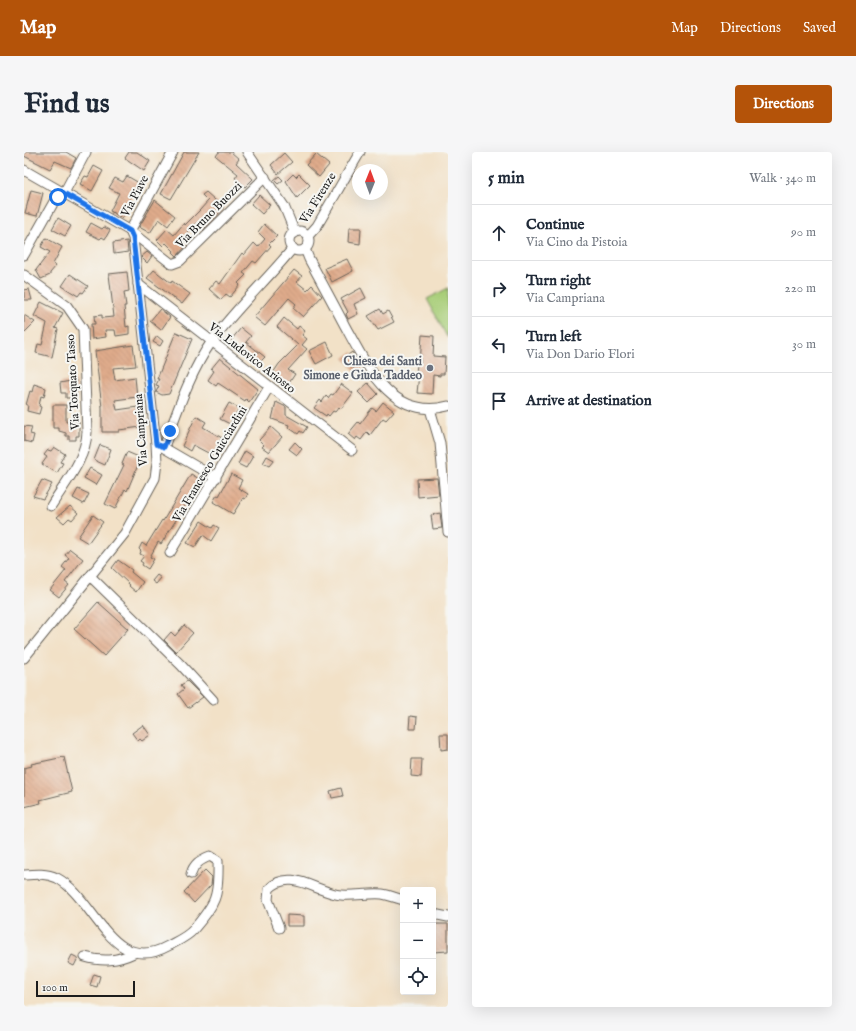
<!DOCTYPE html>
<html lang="en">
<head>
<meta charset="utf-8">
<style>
  :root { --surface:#fff; --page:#f6f6f7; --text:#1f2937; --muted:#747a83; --line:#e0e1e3; --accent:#b45309 }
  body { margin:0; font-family:"IM FELL English",serif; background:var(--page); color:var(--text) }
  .controls { position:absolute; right:12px; bottom:12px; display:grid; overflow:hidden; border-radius:4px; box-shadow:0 4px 16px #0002 }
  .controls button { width:36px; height:36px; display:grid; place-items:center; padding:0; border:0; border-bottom:1px solid var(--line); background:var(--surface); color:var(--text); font:20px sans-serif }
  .compass { position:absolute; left:328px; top:12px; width:36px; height:36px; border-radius:50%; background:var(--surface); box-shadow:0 4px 16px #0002; rotate:1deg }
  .scale { position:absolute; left:12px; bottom:10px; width:99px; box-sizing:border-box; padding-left:4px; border:2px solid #1c1c1c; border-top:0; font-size:11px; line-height:14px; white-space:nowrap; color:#1c1c1c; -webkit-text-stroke:3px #f6f6f2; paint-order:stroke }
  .stop { position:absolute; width:12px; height:12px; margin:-9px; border:3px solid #1a73e8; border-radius:50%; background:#fff }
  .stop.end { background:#1a73e8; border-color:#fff; box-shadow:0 1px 4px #0008 }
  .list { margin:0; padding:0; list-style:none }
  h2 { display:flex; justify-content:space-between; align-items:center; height:52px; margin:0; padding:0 16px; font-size:17px }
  h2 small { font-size:13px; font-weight:400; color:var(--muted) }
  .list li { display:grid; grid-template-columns:26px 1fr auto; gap:12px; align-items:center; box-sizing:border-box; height:56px; padding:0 16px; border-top:1px solid var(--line) }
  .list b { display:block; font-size:15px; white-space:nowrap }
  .list p { margin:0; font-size:13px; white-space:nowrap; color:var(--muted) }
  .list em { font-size:13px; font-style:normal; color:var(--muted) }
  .icon { flex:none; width:22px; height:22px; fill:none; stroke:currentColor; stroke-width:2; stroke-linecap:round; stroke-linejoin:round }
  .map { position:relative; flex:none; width:424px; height:855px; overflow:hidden; border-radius:4px }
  header { display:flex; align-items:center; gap:24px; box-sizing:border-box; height:56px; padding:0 20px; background:var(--accent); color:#fff }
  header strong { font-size:19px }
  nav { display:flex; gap:22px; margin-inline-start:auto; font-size:14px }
  .intro { display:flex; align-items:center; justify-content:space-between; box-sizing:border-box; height:96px; padding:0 24px }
  h1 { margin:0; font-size:28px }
  .button { padding:10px 18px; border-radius:4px; background:var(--accent); color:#fff; font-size:14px; font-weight:700 }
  main { display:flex; gap:24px; padding:0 24px }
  aside { flex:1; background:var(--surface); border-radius:4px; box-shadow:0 4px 16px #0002 }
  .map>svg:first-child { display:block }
  .pitch { fill:#a7cd77; stroke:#62744a }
  .building { fill:url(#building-back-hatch) }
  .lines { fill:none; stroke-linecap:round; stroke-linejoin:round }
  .minor-casing { stroke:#676158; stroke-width:11 }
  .minor { stroke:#fff; stroke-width:9 }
  .route { stroke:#1a73e8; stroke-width:5 }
  .worship-dot { fill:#6b7280; stroke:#f6f6f2; stroke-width:1.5 }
  .labels { text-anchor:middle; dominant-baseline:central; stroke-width:4; stroke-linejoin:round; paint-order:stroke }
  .street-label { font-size:12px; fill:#1c1c1c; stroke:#f6f6f2 }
  .worship-label { font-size:12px; font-weight:bold; fill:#5b616d; stroke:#f6f6f2; text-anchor:end }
</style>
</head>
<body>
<header>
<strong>Map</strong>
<nav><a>Map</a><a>Directions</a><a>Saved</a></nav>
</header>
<div class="intro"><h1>Find us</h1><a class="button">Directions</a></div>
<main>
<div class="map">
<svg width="424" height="855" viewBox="0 0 424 855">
  <defs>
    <pattern id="building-back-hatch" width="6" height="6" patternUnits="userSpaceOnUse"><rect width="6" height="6" fill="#dfab8b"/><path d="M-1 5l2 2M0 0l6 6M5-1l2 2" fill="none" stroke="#bf9377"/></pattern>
  </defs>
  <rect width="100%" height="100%" fill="#f6f6f2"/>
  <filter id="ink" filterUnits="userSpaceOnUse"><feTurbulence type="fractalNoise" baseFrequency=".025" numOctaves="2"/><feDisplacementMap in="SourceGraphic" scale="8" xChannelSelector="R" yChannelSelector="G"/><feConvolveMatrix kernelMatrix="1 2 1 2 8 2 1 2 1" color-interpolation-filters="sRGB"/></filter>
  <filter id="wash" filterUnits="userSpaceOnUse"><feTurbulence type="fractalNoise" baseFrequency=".012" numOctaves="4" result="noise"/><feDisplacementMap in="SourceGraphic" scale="16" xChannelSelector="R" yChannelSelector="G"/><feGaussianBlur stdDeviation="0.9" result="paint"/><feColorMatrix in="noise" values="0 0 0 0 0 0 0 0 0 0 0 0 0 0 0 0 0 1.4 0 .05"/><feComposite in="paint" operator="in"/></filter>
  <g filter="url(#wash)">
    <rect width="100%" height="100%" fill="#f2e1c7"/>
    <polygon class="pitch" points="424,136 424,185 423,185 403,147"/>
    <g id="blocks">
      <g class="building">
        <polygon points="0,0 42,0 52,6 47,16 31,9 26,17 0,4"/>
        <polygon points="105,0 113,0 126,9 120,19 101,6"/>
        <polygon points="160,0 175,0 147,47 137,42"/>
        <polygon points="195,0 207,0 215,7 212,11 229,27 221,35 211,26 214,22 192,4"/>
        <polygon points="260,1 268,10 254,22 247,13"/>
        <polygon points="292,2 305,13 295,25 282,13"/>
        <polygon points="70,14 79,19 68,39 56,32 61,24 64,25"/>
        <polygon points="269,22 272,25 275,22 286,33 273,46 262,29"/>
        <polygon points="103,24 115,31 101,55 104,56 98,66 86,59 95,41 85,36 91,26 99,30"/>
        <polygon points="255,24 259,28 254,32 250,28"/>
        <polygon points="7,38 19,41 13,64 1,61"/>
        <polygon points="182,40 200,56 179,78 172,71 158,87 164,92 153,104 149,100 150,99 142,91 139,94 133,88 143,77 150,83 160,71 161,73 176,58 184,49 178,43"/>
        <polygon points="235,43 246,53 238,62 227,52"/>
        <polygon points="131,48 151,64 144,74 135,67 126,81 115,75"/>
        <polygon points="34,66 47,74 41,84 28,77"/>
        <polygon points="67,71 78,77 80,75 86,78 81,87 78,85 76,87 62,80"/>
        <polygon points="240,72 253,84 245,92 247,94 232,111 229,109 219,121 222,123 214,131 216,133 206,145 202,142 197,148 185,137 192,129 196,132 218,101 220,103 230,91 234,95 241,87 234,80"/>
        <polygon points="325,76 337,76 336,92 324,90"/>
        <polygon points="22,86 38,95 29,112 32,114 26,121 26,123 17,127 12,118 26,100 17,95"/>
        <polygon points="103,89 104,100 90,102 89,91"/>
        <polygon points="123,100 128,104 123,111 117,105"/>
        <polygon points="323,107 329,119 308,130 301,116"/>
        <polygon points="130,118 147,131 148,129 166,142 158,152 123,126"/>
        <polygon points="270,118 278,124 273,130 283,138 288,133 298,144 279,165 269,156 272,152 265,146 241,174 230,165"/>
        <polygon points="103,120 105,139 100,140 102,154 100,154 102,175 105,174 105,182 92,184 91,178 81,178 82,185 68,187 67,172 71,172 70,164 78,163 78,166 90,165 85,122"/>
        <polygon points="46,122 64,134 59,141 57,140 54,144 38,134"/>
        <polygon points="337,136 342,146 330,152 334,162 324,167 322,162 324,160 317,147"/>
        <polygon points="5,137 8,148 0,148 0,138"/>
        <polygon points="17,150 39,161 31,176 34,177 28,205 12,201 14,192 18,193 23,171 10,164"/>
        <polygon points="136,157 146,165 137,178 126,169"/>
        <polygon points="356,157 359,162 364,159 370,170 354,178 344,164"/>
        <polygon points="0,163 11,170 0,181"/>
        <polygon points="260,166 273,177 275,174 281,179 278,183 283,187 278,193 283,197 264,218 271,222 263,234 247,224 255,212 274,193 253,175"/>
        <polygon points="217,176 227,184 222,190 241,205 234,212 207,188"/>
        <polygon points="152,180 168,187 145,242 138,243 132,240 135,234 132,233 135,227 133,227"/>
        <polygon points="398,183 410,184 409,204 421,205 420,222 416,222 416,224 409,223 408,242 393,241 395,222 392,222 393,212 396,212"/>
        <polygon points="133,184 139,189 136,194 129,190"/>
        <polygon points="303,190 309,203 292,212 285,199"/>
        <polygon points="109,193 112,214 89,216 91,228 111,225 113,245 91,248 93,258 114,255 117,275 95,278 95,280 78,280 78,255 71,199"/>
        <polygon points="328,200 339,217 334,222 320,206"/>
        <polygon points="196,206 234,237 225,250 222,247 221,249 194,231 192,234 184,228 190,219 187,217"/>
        <polygon points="52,228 53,246 42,246 42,241 37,241 36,231"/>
        <polygon points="344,231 354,242 345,251 334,240"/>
        <polygon points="10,232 22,236 20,245 17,244 15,254 17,255 15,262 3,259 4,253 2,253 6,239 8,240"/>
        <polygon points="317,232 329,241 317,257 315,255 311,260 309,259 305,264 303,262 302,264 290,256 296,248 298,250 302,244 304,246 307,242 309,243"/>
        <polygon points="252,250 262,255 262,263 283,275 279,281 276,279 274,282 264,275 265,273 248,267"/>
        <polygon points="359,250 370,259 362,268 359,266 346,283 343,280 337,288 333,285 331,288 324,282 334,270 336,272 348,256 352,259"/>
        <polygon points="205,251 215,256 206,272 196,267"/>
        <polygon points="29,253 42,253 42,270 55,270 55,284 52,284 52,288 45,288 45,284 42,284 42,281 35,279 35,276 29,276"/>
        <polygon points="172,264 182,270 179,275 198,286 188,303 169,293 166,299 158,294"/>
        <polygon points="0,274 8,275 6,282 10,283 8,291 0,289"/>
        <polygon points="247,275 258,285 245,300 238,295 240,293 235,288"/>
        <polygon points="271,290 278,297 273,303 265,297"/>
        <polygon points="76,293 87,297 81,313 70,308"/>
        <polygon points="30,295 41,302 36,310 39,311 33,321 18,312 23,305 20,303 24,298 27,299"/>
        <polygon points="221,299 229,304 222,316 214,312"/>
        <polygon points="103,300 117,306 103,339 101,337 91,357 81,352 100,313 98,312"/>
        <polygon points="243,304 250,308 245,314 239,311"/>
        <polygon points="66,316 78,323 72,333 60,326"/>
        <polygon points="167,322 177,328 137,392 134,390 126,405 130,407 124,417 118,413 119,411 116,409 120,404 116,402 117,399 115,397 118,391 122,394 138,368 139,369"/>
        <polygon points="207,322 218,328 214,336 224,342 221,347 219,346 209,362 189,350 193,343 195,344"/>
        <polygon points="413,326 415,343 394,345 393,327"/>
        <polygon points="18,328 28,332 19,347 9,344"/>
        <polygon points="54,337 65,342 60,352 49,346"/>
        <polygon points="46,354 54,361 48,368 45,366 40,371 33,365"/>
        <polygon points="416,361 418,376 409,377 407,363"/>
        <polygon points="69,363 79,370 64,391 54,385"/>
        <polygon points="177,369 188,376 190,373 195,376 187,389 179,383 171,395 163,391"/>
        <polygon points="46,397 59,407 41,430 45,433 35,445 26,438 42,418 38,415 45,406 41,403"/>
        <polygon points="94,408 108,418 107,420 119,430 112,440 105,434 106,433 88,416"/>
        <polygon points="133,423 137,426 132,432 128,429"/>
        <polygon points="74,450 104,477 80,504 50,477"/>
        <polygon points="160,473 169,481 152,500 140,488 147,480 151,484"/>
        <polygon points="163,529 179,545 164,556 154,542 160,537 157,533"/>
        <polygon points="386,564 393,565 392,577 385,577"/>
        <polygon points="119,573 126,583 118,589 116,587 114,589 108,581"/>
        <polygon points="416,582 424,582 424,597 417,598"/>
        <polygon points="40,605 48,640 16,648 17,651 0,655 0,616 8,614 7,612"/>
        <polygon points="388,607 398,607 397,625 387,624"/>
        <polygon points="317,636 319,644 308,646 306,639"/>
        <polygon points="181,718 188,725 187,733 170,751 160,740"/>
        <polygon points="263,763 280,764 280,774 263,774"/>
        <polygon points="409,772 424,772 424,799 409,800"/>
        <polygon points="48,803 54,806 50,814 44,811"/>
        <polygon points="70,822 76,824 73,835 66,833"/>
      </g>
    </g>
  </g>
  <g filter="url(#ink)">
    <use href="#blocks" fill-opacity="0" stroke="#676158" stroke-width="1"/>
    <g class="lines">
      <g class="minor-casing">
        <g id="minor">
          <polyline points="223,0 260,54 271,81"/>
          <polyline points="0,18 106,79 148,112 156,109 241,25"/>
          <polyline points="40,41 62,0"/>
          <polyline points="106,79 149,0"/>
          <circle cx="275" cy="89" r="10"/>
          <polyline points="284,84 293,74 336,0"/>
          <path d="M281,97L285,107C297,129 309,151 321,174C343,214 368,269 424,254"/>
          <polyline points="0,103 36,39"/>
          <path d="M0,123L43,154L59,177L63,280C62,307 41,331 27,354"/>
          <polyline points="114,132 328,298"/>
          <polyline points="406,257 416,291 424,380"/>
          <polyline points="135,293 192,326"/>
          <path d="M140,295C153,260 166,220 188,189C212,156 243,128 269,96"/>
          <polyline points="146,401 245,235"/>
          <polyline points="66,424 157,513 189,548"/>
          <polyline points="0,506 101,381 131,326 133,310 132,292 109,86 106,79"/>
          <path d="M0,723C12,722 22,721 33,726C71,746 88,825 144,794C153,789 163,785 169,778C192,751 195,745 194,709L186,704C176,708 170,712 167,722"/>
          <polyline points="409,762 424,765"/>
          <path d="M255,776L244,748L245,737C266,715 294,741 317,743C331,744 345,741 358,742C365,743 372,746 379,748"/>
          <path d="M61,805C79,810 93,809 110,801"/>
        </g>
      </g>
      <use href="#minor" class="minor"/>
    </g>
  </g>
  <g class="lines" filter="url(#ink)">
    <polyline class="route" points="34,45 36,39 106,79 109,86 132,292 140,295 146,279"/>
  </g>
  <circle class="worship-dot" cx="406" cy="216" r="4"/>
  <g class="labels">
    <g class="street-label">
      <text transform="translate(111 44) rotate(-62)">Via Piave</text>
      <text transform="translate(294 46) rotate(-58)">Via Firenze</text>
      <text transform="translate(185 63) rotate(-45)">Via Bruno Buozzi</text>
      <text transform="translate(228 206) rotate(38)">Via Ludovico Ariosto</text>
      <text transform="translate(49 230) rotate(-93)">Via Torquato Tasso</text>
      <text transform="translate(117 278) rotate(-94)">Via Campriana</text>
      <text transform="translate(186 312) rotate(-59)">Via Francesco Guicciardini</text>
    </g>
    <g class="worship-label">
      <text x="398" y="209">Chiesa dei Santi<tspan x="398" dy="14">Simone e Giuda Taddeo</tspan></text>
    </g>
  </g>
</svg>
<div class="controls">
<button>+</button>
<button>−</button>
<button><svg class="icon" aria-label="locate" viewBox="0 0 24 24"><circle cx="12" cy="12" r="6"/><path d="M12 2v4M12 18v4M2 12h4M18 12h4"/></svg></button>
</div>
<svg class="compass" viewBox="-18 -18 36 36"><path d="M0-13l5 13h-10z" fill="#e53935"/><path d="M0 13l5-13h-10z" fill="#747a83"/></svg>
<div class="scale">100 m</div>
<div class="stop" style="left:34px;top:45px"></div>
<div class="stop end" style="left:146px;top:279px"></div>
</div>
<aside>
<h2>5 min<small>Walk · 340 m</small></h2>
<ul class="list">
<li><svg class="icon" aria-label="ahead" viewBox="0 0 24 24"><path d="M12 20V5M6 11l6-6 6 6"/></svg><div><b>Continue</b><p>Via Cino da Pistoia</p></div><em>90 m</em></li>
<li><svg class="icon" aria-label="right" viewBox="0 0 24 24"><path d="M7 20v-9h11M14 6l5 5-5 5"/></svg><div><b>Turn right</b><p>Via Campriana</p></div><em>220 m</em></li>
<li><svg class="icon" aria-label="left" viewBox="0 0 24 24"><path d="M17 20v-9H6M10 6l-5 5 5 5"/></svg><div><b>Turn left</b><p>Via Don Dario Flori</p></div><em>30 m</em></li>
<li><svg class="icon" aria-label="arrive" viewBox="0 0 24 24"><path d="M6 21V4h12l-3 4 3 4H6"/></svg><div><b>Arrive at destination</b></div></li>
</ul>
</aside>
</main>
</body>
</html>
